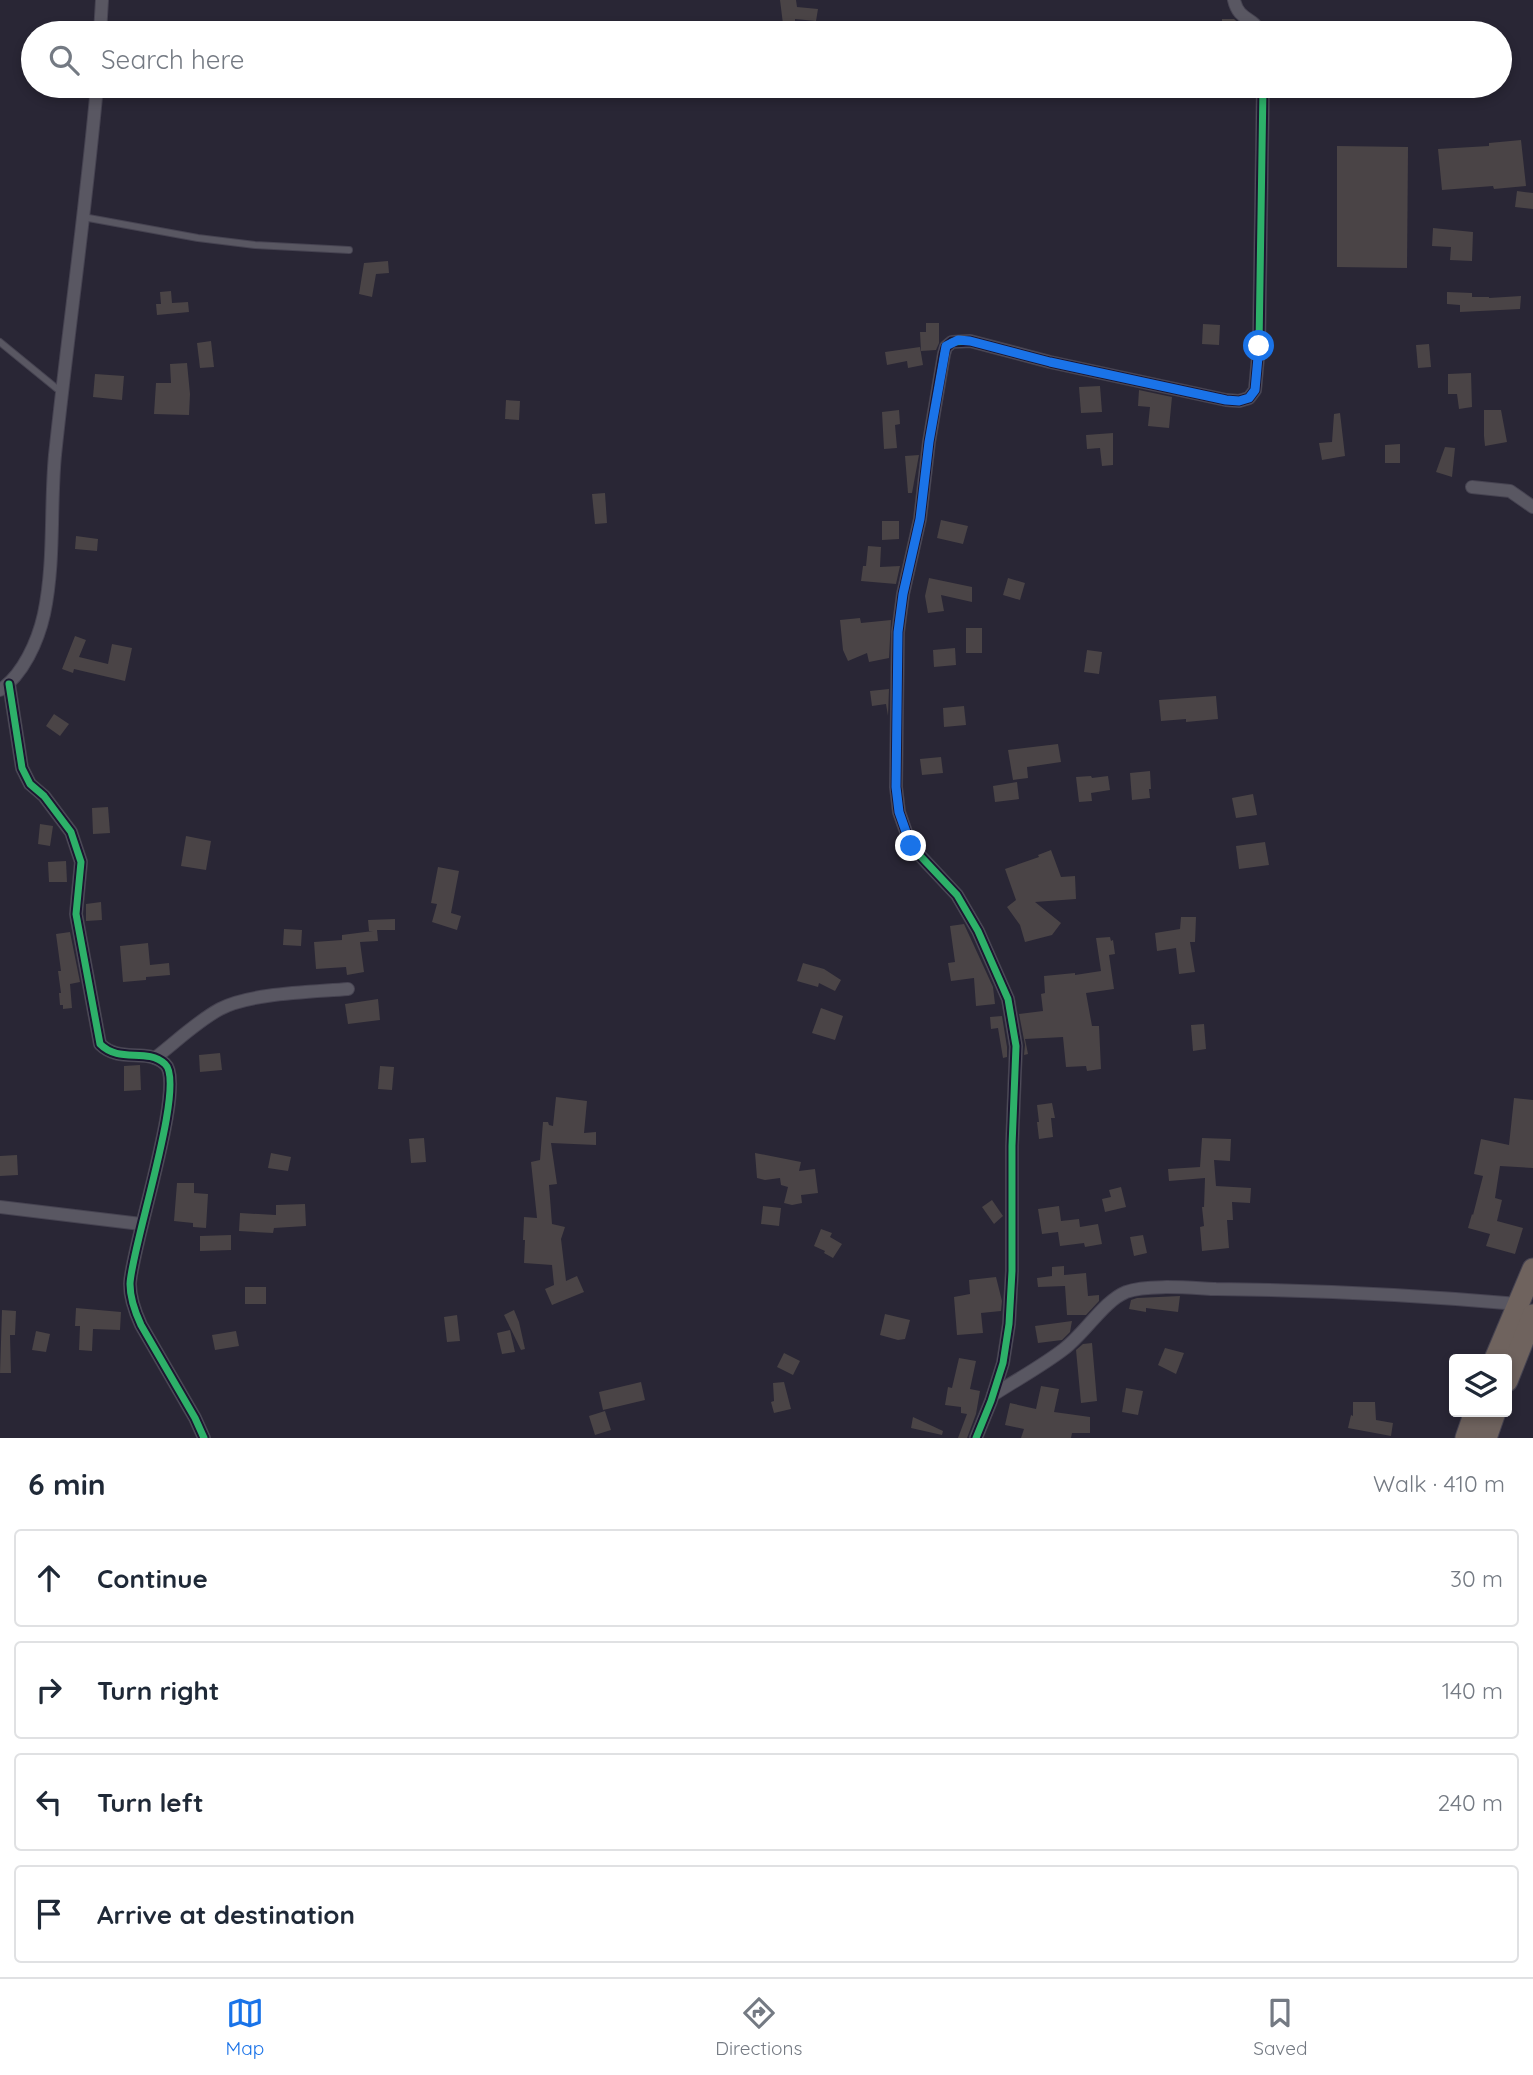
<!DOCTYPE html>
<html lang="en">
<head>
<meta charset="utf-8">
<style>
  :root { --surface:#fff; --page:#f2f2f3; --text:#1f2937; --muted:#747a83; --line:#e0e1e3; --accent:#1a73e8 }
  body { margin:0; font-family:Quicksand,sans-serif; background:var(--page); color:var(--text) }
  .controls { position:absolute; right:21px; bottom:21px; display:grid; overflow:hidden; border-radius:7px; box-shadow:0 4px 10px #0003 }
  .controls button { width:63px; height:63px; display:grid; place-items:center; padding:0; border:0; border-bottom:2px solid var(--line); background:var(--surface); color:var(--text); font:35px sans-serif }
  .stop { position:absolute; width:21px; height:21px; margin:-16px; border:5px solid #1a73e8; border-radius:50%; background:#fff }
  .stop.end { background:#1a73e8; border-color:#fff; box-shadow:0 2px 7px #0008 }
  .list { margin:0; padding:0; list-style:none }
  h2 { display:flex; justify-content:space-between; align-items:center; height:91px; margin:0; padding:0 28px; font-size:30px }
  h2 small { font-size:23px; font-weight:400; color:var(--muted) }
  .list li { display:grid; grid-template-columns:46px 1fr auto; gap:21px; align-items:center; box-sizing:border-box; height:98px; margin:0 14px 14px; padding:0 14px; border:2px solid var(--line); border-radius:7px }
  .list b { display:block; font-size:26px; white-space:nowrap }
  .list em { font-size:23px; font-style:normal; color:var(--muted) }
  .icon { flex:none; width:38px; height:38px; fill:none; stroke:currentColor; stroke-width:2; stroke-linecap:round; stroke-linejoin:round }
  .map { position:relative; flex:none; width:1533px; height:1438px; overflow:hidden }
  .search { position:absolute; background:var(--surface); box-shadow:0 4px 10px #0003; left:21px; right:21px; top:21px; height:77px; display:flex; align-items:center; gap:18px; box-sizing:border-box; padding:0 24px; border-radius:38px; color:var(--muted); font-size:26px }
  .sheet { height:539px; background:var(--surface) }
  nav { display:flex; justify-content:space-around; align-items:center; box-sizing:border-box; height:98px; border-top:2px solid var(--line); background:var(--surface); font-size:19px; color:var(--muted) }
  nav a { display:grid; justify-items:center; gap:4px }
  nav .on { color:var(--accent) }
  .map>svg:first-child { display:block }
  .building { fill:#4a4446 }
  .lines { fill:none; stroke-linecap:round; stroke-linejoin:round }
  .lane-casing { stroke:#464351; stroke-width:8 }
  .street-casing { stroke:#464351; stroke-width:14 }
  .highway-casing { stroke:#464351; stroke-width:23 }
  .lane { stroke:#595762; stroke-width:6 }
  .street { stroke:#595762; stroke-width:12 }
  .highway { stroke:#6f635e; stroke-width:21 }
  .cycleway-casing { stroke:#1c1730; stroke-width:11 }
  .cycleway { stroke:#2db169; stroke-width:7 }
  .route { stroke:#1a73e8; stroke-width:9 }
</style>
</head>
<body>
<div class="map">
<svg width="1533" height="1438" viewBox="0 0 1533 1438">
  <rect width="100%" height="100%" fill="#292635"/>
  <g class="building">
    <polygon points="780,0 796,0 797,7 818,9 816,21 795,19 795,23 783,24"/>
    <polygon points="1222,19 1234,19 1250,33 1222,33"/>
    <polygon points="1521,140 1526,186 1494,189 1493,186 1442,190 1438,149 1489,146 1489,143"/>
    <polygon points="1337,146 1408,147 1407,268 1337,267"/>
    <polygon points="1517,191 1533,193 1533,209 1515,207"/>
    <polygon points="1433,228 1473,232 1472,261 1450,260 1451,247 1432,246"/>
    <polygon points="388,261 389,273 376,274 372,297 359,294 364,263"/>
    <polygon points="171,291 172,303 188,302 189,312 157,315 156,304 161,304 160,292"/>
    <polygon points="1447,292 1472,293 1472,297 1489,297 1489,298 1521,296 1520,309 1460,312 1460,305 1447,304"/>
    <polygon points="926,323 939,323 939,343 936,350 921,351 920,332 926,332"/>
    <polygon points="1203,324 1220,325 1219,345 1202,344"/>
    <polygon points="211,341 214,367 200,368 197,343"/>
    <polygon points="1429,344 1431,367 1418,368 1416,345"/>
    <polygon points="920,347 923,365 908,368 907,361 887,365 885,352"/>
    <polygon points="187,363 190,394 189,415 154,414 156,383 171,383 170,364"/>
    <polygon points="1471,373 1472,407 1459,409 1457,394 1448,394 1448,374"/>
    <polygon points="95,374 124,376 122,400 93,397"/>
    <polygon points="1100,386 1102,412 1081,413 1079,387"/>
    <polygon points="1139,390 1172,397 1169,428 1148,426 1150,407 1138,406"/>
    <polygon points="506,400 520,401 519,420 505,419"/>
    <polygon points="899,410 900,424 895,425 897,448 884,449 882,412"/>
    <polygon points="1484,410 1501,410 1507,442 1485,446 1484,436"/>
    <polygon points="1340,413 1345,456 1322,460 1319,443 1332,442 1334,414"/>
    <polygon points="1113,433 1113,465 1102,466 1100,448 1087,449 1086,435"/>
    <polygon points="1400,444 1400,463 1385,463 1385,445"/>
    <polygon points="1445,447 1455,448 1452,477 1436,472"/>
    <polygon points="919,455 912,493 908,493 905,456"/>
    <polygon points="605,493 607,523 595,524 592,494"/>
    <polygon points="941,520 968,526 963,544 937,538"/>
    <polygon points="882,521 899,521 899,539 882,540"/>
    <polygon points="76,536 98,539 97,551 75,549"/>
    <polygon points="868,546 881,547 880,567 900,566 896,584 861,581 863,566 866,566"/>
    <polygon points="929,578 972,587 972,602 941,595 944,611 928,613 925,596"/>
    <polygon points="1008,578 1025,583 1020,600 1003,595"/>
    <polygon points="860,618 861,623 891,620 889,658 869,662 867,653 848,661 843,650 840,620"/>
    <rect x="966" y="628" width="16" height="25"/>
    <polygon points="75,636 86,640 79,657 108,664 112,644 132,648 125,681 74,669 73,673 62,669"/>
    <polygon points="955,648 956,665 934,667 933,650"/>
    <polygon points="1087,650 1102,652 1099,674 1084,672"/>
    <polygon points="889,689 888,716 886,704 872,706 870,691"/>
    <polygon points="1216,696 1218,719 1186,722 1186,719 1161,721 1159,700"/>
    <polygon points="964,706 966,725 944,727 943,708"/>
    <polygon points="54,714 69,724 60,736 46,726"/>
    <polygon points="1058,744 1061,762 1027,767 1028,778 1013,780 1008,750"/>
    <polygon points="941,757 943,773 922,775 920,759"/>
    <polygon points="1150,771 1151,789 1149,789 1150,798 1132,800 1130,773"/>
    <polygon points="1091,776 1092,778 1108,776 1110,790 1091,793 1092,801 1079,802 1076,777"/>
    <polygon points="1017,782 1019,799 995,802 993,786"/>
    <polygon points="1253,794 1257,815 1236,818 1232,798"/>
    <polygon points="108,807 110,833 93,834 92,808"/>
    <polygon points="40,824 53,826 50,846 38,844"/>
    <polygon points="186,836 211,841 206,870 181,866"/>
    <polygon points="1265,842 1269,865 1239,869 1236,846"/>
    <polygon points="1051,850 1061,877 1075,876 1076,899 1035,902 1061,923 1052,935 1025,942 1020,925 1007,907 1016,900 1005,869 1039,857 1038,855"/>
    <polygon points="66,861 67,882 49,882 48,862"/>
    <polygon points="438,867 459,871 451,913 461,916 457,930 432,922 437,904 431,903"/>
    <polygon points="101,902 102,920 86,921 86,904"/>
    <polygon points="1181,917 1196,917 1195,942 1190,942 1195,972 1179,974 1176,948 1157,951 1155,933 1180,929"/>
    <polygon points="395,919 395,930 377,930 378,941 360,942 364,972 347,975 346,967 316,969 314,942 342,940 342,935 373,931 369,931 368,920"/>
    <polygon points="964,924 993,987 995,1004 976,1006 974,978 951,981 948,963 955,962 950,926"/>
    <polygon points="284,929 302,930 301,946 283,945"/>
    <polygon points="70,932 80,982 70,984 72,1008 63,1009 63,1005 60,1005 59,993 61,993 58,971 61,971 56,934"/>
    <polygon points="1110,937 1111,941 1113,940 1115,954 1109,955 1114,989 1086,993 1092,1026 1099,1026 1101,1069 1087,1071 1086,1066 1066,1067 1063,1037 1025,1039 1028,1054 1024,1055 1025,1045 1019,1014 1043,1011 1041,994 1045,993 1044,976 1075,973 1075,975 1101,971 1096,938"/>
    <polygon points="148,943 150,965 169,963 170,975 146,977 146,980 123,982 120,946"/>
    <polygon points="803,963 824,969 841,980 835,991 819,983 818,987 797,981"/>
    <polygon points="378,999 380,1020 348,1024 345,1004"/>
    <polygon points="821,1008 843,1016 835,1040 812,1033"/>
    <polygon points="1002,1016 1007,1047 1007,1057 1003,1058 998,1028 991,1029 990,1017"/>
    <polygon points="1204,1024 1206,1049 1193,1051 1191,1025"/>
    <polygon points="220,1053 222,1070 200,1072 199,1055"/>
    <polygon points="140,1065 141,1090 124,1091 124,1066"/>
    <polygon points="380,1066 394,1067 392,1090 378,1089"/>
    <polygon points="556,1097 587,1101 584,1133 596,1132 596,1145 551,1143 557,1184 549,1185 552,1224 565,1227 561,1239 566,1281 577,1276 584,1292 552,1305 545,1289 554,1285 552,1265 524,1263 525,1240 523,1240 524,1217 537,1218 531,1162 540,1160 543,1122 548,1122 549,1125 553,1126"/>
    <polygon points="1514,1098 1533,1100 1533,1168 1500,1166 1495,1198 1502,1200 1497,1221 1523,1228 1515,1254 1486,1246 1490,1234 1468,1228 1472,1214 1473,1215 1483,1176 1474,1174 1481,1139 1509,1145"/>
    <polygon points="1052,1103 1055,1118 1051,1118 1053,1137 1039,1139 1037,1122 1039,1122 1037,1105"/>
    <polygon points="424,1138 426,1162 411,1163 409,1139"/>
    <polygon points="1202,1138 1231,1139 1230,1161 1214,1160 1216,1186 1251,1188 1250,1203 1232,1202 1233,1220 1227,1220 1229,1248 1202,1251 1200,1227 1204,1226 1202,1207 1204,1207 1205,1178 1169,1181 1168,1169 1200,1167"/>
    <polygon points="271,1153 291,1157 288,1171 268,1168"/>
    <polygon points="755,1153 801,1162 799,1171 815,1169 818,1193 801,1195 802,1203 792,1205 784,1203 788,1187 781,1185 780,1178 765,1180 757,1178"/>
    <polygon points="17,1155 18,1175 0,1176 0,1156"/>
    <polygon points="177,1183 194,1183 194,1193 208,1194 206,1228 193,1227 193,1223 174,1221"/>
    <polygon points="1121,1187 1126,1207 1105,1212 1102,1199 1111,1197 1109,1190"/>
    <polygon points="992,1200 1003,1216 994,1224 982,1207"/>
    <polygon points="305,1204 306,1226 274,1228 273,1233 239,1231 240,1213 276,1215 276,1205"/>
    <polygon points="763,1206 781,1208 779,1226 761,1224"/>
    <polygon points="1059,1206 1061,1221 1079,1219 1080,1227 1098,1224 1102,1244 1085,1247 1084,1243 1060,1246 1058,1232 1042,1234 1038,1209"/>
    <polygon points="821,1229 832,1233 830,1237 842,1244 833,1258 824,1253 825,1251 814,1246"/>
    <polygon points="231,1235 231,1250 200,1251 200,1236"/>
    <polygon points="1143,1235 1147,1253 1134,1256 1130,1237"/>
    <polygon points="1064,1266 1064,1275 1086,1273 1088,1296 1099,1295 1099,1301 1086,1315 1067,1315 1065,1286 1038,1287 1037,1278 1052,1276 1052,1267"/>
    <polygon points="996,1277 1002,1301 1001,1311 981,1313 983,1333 957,1335 954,1297 970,1294 969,1280"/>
    <rect x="245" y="1287" width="21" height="17"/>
    <polygon points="1180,1296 1178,1312 1146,1308 1146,1312 1129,1309 1131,1300 1137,1298"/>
    <polygon points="76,1308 121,1312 120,1330 93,1329 92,1351 79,1350 80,1326 75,1326"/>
    <polygon points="2,1310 16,1311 15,1335 10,1335 11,1373 0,1373"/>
    <polygon points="514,1310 519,1322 525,1349 521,1350 504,1315"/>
    <polygon points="885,1314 910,1320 905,1339 898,1340 880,1335"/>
    <polygon points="457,1315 460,1341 447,1342 444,1317"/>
    <polygon points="1072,1321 1070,1332 1062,1340 1038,1343 1035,1326"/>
    <polygon points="510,1330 515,1352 502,1354 497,1333"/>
    <polygon points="36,1331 50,1334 46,1352 32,1350"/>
    <polygon points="236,1331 239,1346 215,1350 212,1335"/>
    <polygon points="1092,1343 1097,1401 1081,1403 1076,1350 1083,1344"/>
    <polygon points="1165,1348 1184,1353 1176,1374 1158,1365"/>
    <polygon points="784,1353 800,1361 793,1375 777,1367"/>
    <polygon points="959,1358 976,1361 970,1389 980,1391 976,1414 967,1438 958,1438 967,1414 961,1413 961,1407 945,1405 948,1387 952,1388"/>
    <polygon points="641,1382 645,1400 603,1410 599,1392"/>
    <polygon points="784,1382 791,1409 774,1413 771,1402 774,1401 773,1383"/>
    <polygon points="1041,1386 1059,1389 1054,1412 1090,1417 1090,1433 1072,1433 1071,1438 1021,1438 1024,1429 1005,1425 1010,1403 1036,1409"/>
    <polygon points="1126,1388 1143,1391 1138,1415 1122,1412"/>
    <polygon points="1353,1402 1375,1402 1376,1420 1393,1423 1391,1436 1348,1428 1351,1415 1353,1416"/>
    <polygon points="605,1411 611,1430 595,1435 589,1416"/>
    <polygon points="913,1417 943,1431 942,1435 911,1428"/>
  </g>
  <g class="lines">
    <g class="lane-casing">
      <g id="lane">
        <polyline points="83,217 198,238 255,245 349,250"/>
        <polyline points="0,342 61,392"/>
      </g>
    </g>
    <g class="street-casing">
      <g id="street">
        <path d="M1234,0C1239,22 1254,16 1260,33"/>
        <polyline points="100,33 102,0"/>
        <polyline points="1472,487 1510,491 1533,507"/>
        <path d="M9,684L22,768L30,784L44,796L71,832L81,862L76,914L100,1044C120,1064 146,1047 165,1064C187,1083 131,1248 130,1284C130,1299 135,1312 141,1325L195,1418L204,1438"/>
        <path d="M0,690C23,675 38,641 44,614C55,562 50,508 55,455C68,332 86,209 97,86"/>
        <path d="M155,1058C176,1042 196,1022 220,1009C249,993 313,992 348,989"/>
        <polyline points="0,1207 141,1224"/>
        <path d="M993,1395C1016,1380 1042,1366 1064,1349C1085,1333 1104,1301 1126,1292C1147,1284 1192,1288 1216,1289C1317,1290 1418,1295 1518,1304"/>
        <polyline points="976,1438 991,1401 1003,1363 1009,1324 1012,1271 1012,1146 1016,1046 1008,999 978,931 957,895 911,846 899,812 896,787 898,632 903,594 920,519 929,442 944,354 946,347 952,342 970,341 1050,362 1226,400 1239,401 1249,398 1255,390 1259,346 1263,86"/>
      </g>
    </g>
    <g class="highway-casing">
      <g id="highway">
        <polyline points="1495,1359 1533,1269"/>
        <polyline points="1507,1381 1533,1315"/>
        <polyline points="1466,1438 1475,1412"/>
        <polyline points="1486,1438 1495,1412"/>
      </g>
    </g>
    <use href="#lane" class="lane"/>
    <use href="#street" class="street"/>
    <use href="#highway" class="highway"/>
    <g class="cycleway-casing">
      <g id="cycleway">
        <path d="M9,684L22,768L30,784L44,796L71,832L81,862L76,914L100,1044C120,1064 146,1047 165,1064C187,1083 131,1248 130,1284C130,1299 135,1312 141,1325L195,1418L204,1438"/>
        <polyline points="976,1438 991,1401 1003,1363 1009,1324 1012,1271 1012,1146 1016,1046 1008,999 978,931 957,895 911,846 899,812 896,787 898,632 903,594 920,519 929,442 944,354 946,347 952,342 970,341 1050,362 1226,400 1239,401 1249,398 1255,390 1259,346 1263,86"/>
      </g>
    </g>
    <use href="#cycleway" class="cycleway"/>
  </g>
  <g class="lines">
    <polyline class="route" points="911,846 899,812 896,787 898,632 903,594 920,519 929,442 946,346 958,340 970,341 1050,362 1226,400 1239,401 1249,398 1255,390 1259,346"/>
  </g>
</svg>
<div class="controls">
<button><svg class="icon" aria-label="layers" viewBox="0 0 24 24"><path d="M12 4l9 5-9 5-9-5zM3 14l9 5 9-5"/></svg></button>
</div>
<div class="stop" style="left:1259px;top:346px"></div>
<div class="stop end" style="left:911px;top:846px"></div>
<div class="search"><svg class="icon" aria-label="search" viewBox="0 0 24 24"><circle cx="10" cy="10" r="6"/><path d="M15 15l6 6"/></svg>Search here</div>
</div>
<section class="sheet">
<h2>6 min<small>Walk · 410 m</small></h2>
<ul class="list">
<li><svg class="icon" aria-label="ahead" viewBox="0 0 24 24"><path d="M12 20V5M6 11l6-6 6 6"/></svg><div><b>Continue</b></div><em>30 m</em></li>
<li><svg class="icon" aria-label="right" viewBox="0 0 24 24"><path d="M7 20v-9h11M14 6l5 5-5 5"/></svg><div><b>Turn right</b></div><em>140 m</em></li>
<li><svg class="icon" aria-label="left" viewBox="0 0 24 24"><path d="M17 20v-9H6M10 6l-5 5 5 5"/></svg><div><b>Turn left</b></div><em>240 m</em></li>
<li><svg class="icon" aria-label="arrive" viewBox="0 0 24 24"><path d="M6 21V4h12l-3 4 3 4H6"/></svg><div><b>Arrive at destination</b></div></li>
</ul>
</section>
<nav>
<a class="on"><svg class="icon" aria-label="map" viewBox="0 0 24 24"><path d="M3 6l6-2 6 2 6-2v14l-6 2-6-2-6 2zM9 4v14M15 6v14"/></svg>Map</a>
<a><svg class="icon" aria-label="directions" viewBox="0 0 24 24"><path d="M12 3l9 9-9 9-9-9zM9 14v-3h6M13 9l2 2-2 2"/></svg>Directions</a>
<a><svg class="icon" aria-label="saved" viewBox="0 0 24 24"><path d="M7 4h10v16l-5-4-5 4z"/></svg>Saved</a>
</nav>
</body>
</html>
